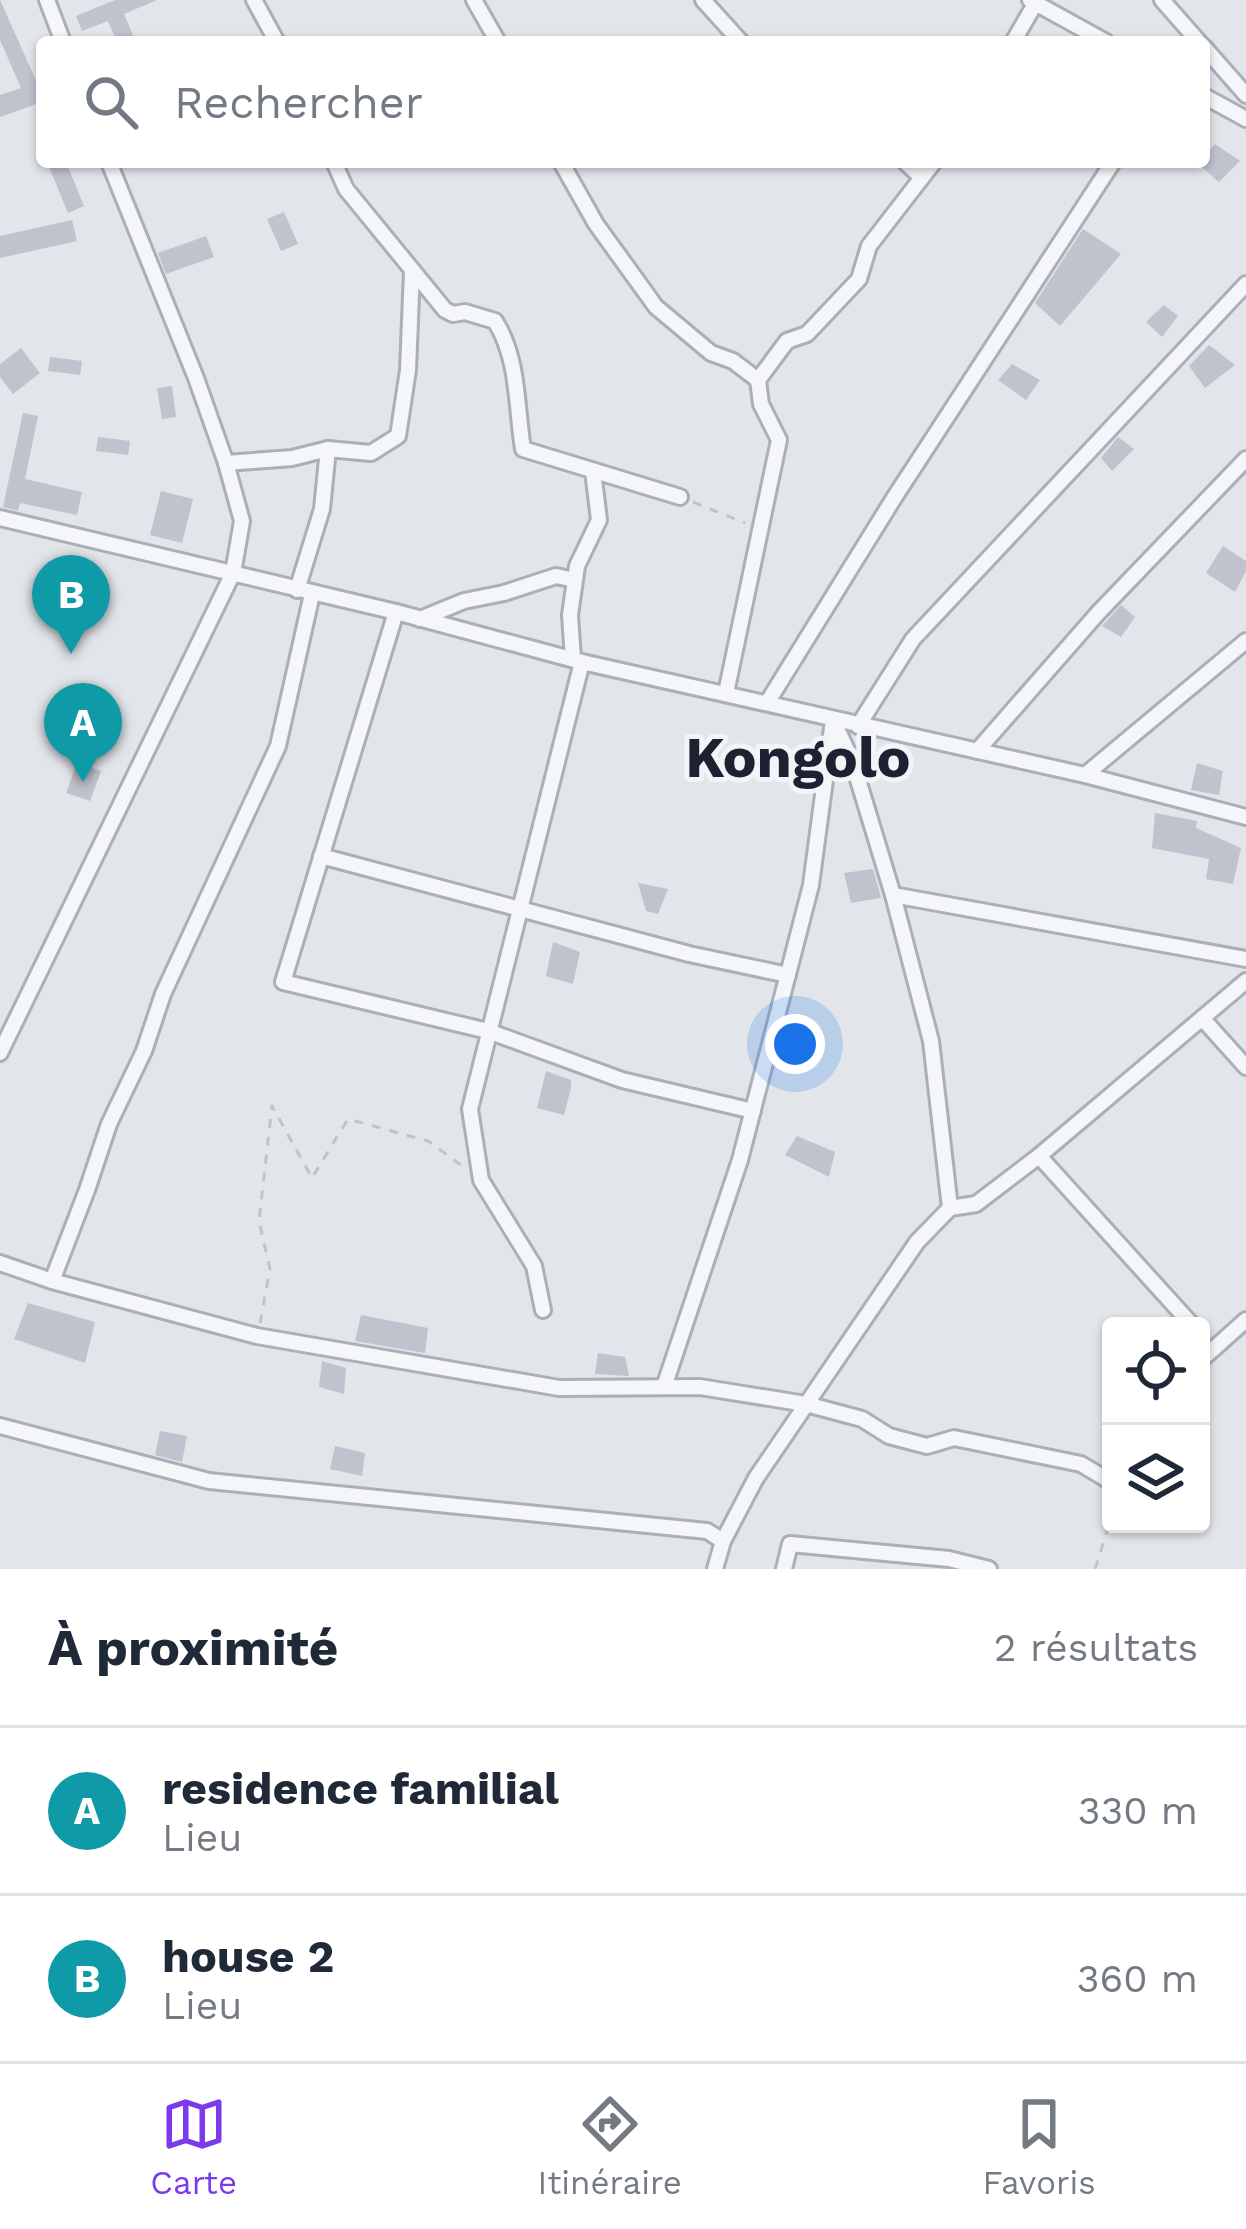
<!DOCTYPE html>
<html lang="fr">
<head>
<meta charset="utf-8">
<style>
  :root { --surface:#fff; --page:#f2f2f3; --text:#1f2937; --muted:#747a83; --line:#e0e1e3; --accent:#7c3aed }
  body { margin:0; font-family:"Work Sans",sans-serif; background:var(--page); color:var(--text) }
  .controls { position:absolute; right:36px; bottom:36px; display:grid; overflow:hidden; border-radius:12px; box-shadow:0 3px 9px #0004 }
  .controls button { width:108px; height:108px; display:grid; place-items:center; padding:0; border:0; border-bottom:3px solid var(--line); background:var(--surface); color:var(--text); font:60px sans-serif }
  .you { position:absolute; left:795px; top:1044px; width:42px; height:42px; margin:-30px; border:9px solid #fff; border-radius:50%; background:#1a73e8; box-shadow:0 0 0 18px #1a73e833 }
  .badge { display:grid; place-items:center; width:78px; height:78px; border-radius:50%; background:var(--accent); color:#fff; font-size:39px; font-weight:700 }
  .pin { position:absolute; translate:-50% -99px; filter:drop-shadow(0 3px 6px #0008) }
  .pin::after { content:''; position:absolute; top:63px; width:42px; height:36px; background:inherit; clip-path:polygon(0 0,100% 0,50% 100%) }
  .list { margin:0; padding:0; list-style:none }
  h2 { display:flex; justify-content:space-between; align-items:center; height:156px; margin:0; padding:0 48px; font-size:51px }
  h2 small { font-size:39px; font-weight:400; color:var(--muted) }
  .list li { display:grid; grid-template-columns:78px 1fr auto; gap:36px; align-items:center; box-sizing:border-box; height:168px; padding:0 48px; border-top:3px solid var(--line) }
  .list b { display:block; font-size:45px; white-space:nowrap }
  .list p { margin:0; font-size:39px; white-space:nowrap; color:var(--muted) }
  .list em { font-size:39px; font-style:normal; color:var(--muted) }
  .icon { flex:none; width:66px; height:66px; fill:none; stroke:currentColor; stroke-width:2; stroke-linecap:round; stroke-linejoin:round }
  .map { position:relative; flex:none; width:1246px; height:1569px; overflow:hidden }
  .search { position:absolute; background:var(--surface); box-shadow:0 3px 9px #0004; left:36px; right:36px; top:36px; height:132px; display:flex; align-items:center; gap:30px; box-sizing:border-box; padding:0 42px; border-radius:12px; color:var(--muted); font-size:45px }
  .sheet { height:492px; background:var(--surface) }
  nav { display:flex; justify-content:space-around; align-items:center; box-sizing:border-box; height:168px; border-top:3px solid var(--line); background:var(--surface); font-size:33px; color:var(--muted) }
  nav a { display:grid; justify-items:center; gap:6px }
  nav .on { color:var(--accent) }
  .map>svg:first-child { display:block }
  .building { fill:#c0c3cd }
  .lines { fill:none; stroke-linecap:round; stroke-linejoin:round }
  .street-casing { stroke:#abafb8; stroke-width:20 }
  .path { stroke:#c0c3c9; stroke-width:3; stroke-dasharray:9 9; stroke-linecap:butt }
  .street { stroke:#f5f6f9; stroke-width:14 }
  .labels { text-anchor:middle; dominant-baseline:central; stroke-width:10; stroke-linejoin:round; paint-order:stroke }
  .town-label { font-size:57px; font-weight:bold; fill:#1d2233; stroke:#f2f4f8 }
</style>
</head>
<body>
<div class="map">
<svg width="1246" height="1569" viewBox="0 0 1246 1569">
  <rect width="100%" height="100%" fill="#e2e5ea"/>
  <g class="building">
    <polygon points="0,0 42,94 42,102 0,117 0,95 21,88 0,40"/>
    <polygon points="115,0 157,0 124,14 136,42 117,42 108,21 82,31 76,16"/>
    <polygon points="1215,144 1240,161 1219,182 1197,163 1204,162 1204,156"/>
    <polygon points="47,162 66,162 84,206 68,213"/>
    <polygon points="284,212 298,244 281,251 267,219"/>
    <polygon points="72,220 77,241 0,258 0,236"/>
    <polygon points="1083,229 1121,254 1060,326 1035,303"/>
    <polygon points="206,236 214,257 166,274 158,253"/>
    <polygon points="1164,305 1178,316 1162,337 1146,322"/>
    <polygon points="1209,345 1235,365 1205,388 1189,366"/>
    <polygon points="21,348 40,373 13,394 0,377 0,364"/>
    <polygon points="50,357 82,361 80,375 48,371"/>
    <polygon points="1012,364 1040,380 1026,400 998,380"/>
    <polygon points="172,386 176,417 162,419 157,388"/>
    <polygon points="23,413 38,416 25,479 82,492 77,515 20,503 18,511 3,507"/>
    <polygon points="98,437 130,441 128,455 96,451"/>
    <polygon points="1118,437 1134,449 1112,471 1101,458"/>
    <polygon points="161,491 193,499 182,543 150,535"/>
    <polygon points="1223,546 1246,561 1246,571 1235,592 1206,573"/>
    <polygon points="1121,605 1135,617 1121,637 1102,626"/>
    <polygon points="77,763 101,771 90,801 66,793"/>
    <polygon points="1197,763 1223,771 1219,795 1191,790"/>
    <polygon points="1155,813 1197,821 1196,828 1241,848 1233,884 1206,879 1209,859 1152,848"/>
    <polygon points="873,869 881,898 851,903 844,873"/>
    <polygon points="638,883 668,889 658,914 646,911"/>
    <polygon points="553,942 580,952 573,984 546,976"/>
    <polygon points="546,1071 571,1080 571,1088 564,1115 537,1108"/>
    <polygon points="797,1136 835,1152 829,1177 785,1155"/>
    <polygon points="28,1303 95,1322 85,1363 14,1339"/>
    <polygon points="361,1315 428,1328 425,1353 355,1341"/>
    <polygon points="598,1353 625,1357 629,1376 595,1374"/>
    <polygon points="322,1361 346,1368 344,1394 319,1387"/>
    <polygon points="160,1431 187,1436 182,1462 155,1455"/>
    <polygon points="335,1446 365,1453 362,1476 330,1469"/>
  </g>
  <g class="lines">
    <g class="street-casing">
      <g id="street">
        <polyline points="47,0 63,42"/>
        <polyline points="254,0 277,42"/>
        <polyline points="474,0 498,42"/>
        <polyline points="703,0 741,42"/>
        <polyline points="1030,0 1106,42"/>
        <polyline points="1162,0 1199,42"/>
        <polyline points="1013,42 1035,4"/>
        <polyline points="1204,47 1246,95"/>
        <polyline points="1204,96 1246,119"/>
        <path d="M334,162L346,189L445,310L453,314L465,312L495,321C519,359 516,406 523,449L680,497"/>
        <polyline points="561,162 596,224 656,307 711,353 733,361 758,380"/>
        <polyline points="905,162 921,177"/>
        <polyline points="226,463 292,458 328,449"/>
        <polyline points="0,518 396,612 582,662 1085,775 1246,817"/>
        <polyline points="297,590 322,509 328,449 371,453 398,436 408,370 412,271"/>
        <polyline points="396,612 283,982 488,1031 622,1080 753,1111"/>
        <polyline points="420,619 464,601 504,593 556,576 574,580"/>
        <polyline points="573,659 570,615 577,566 599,520 593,471"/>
        <polyline points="726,693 779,440 761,404 758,380 787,341 807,334 859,279 869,246 934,162"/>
        <polyline points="767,703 894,498 1113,162"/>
        <polyline points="833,720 853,763 893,895 931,1041 950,1208"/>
        <polyline points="858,726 913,639 1246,284"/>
        <polyline points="977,751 1098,613 1246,459"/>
        <polyline points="1085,775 1246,641"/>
        <polyline points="321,856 689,954 788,975"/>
        <polyline points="893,895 1246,959"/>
        <polyline points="1202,1018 1246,1067"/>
        <polyline points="0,1053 233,573 242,521 226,463 196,378 109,162"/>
        <polyline points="1039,1156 1193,1326"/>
        <polyline points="0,1263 52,1281 87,1190 109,1124 144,1051 163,994 278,746 312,594"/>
        <polyline points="52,1281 257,1336 559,1388 700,1387 806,1404 862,1419 889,1436 927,1446 954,1438 1081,1464 1111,1482"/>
        <polyline points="543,1310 534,1266 481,1180 470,1109 582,662"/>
        <polyline points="1201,1360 1246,1320"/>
        <polyline points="664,1387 740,1160 811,885 833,720"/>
        <polyline points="0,1426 209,1481 707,1531 723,1541"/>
        <polyline points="715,1569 723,1541 756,1478 917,1242 950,1208 976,1204 1039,1156 1246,981"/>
        <polyline points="784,1569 790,1544 949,1559 989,1569"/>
      </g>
    </g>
    <g class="path">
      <polyline points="693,502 745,523"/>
      <polyline points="260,1323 270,1269 259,1221 272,1106 312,1178 348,1119 428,1141 465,1168"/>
      <polyline points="1095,1569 1111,1519"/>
    </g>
    <use href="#street" class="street"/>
  </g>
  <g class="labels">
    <g class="town-label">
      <text x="798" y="757">Kongolo</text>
    </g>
  </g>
</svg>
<div class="controls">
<button><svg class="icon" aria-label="locate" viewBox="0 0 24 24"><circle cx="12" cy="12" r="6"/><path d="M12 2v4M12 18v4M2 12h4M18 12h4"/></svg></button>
<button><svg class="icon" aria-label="layers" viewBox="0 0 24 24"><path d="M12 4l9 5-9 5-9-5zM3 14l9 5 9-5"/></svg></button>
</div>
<div class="you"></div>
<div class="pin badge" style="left:83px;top:782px;background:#0f9aa8">A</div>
<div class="pin badge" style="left:71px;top:654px;background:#0f9aa8">B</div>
<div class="search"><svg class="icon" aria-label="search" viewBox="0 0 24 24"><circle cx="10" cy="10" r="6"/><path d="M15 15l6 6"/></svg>Rechercher</div>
</div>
<section class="sheet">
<h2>À proximité<small>2 résultats</small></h2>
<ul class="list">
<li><span class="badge" style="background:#0f9aa8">A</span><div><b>residence familial</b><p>Lieu</p></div><em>330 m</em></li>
<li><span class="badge" style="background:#0f9aa8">B</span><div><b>house 2</b><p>Lieu</p></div><em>360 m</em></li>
</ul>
</section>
<nav>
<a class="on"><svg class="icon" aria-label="map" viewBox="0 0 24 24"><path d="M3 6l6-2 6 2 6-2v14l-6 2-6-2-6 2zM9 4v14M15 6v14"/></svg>Carte</a>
<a><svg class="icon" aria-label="directions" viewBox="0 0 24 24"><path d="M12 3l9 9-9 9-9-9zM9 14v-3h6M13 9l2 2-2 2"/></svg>Itinéraire</a>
<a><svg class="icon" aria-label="saved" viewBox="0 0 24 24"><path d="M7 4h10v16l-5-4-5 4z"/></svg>Favoris</a>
</nav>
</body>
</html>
